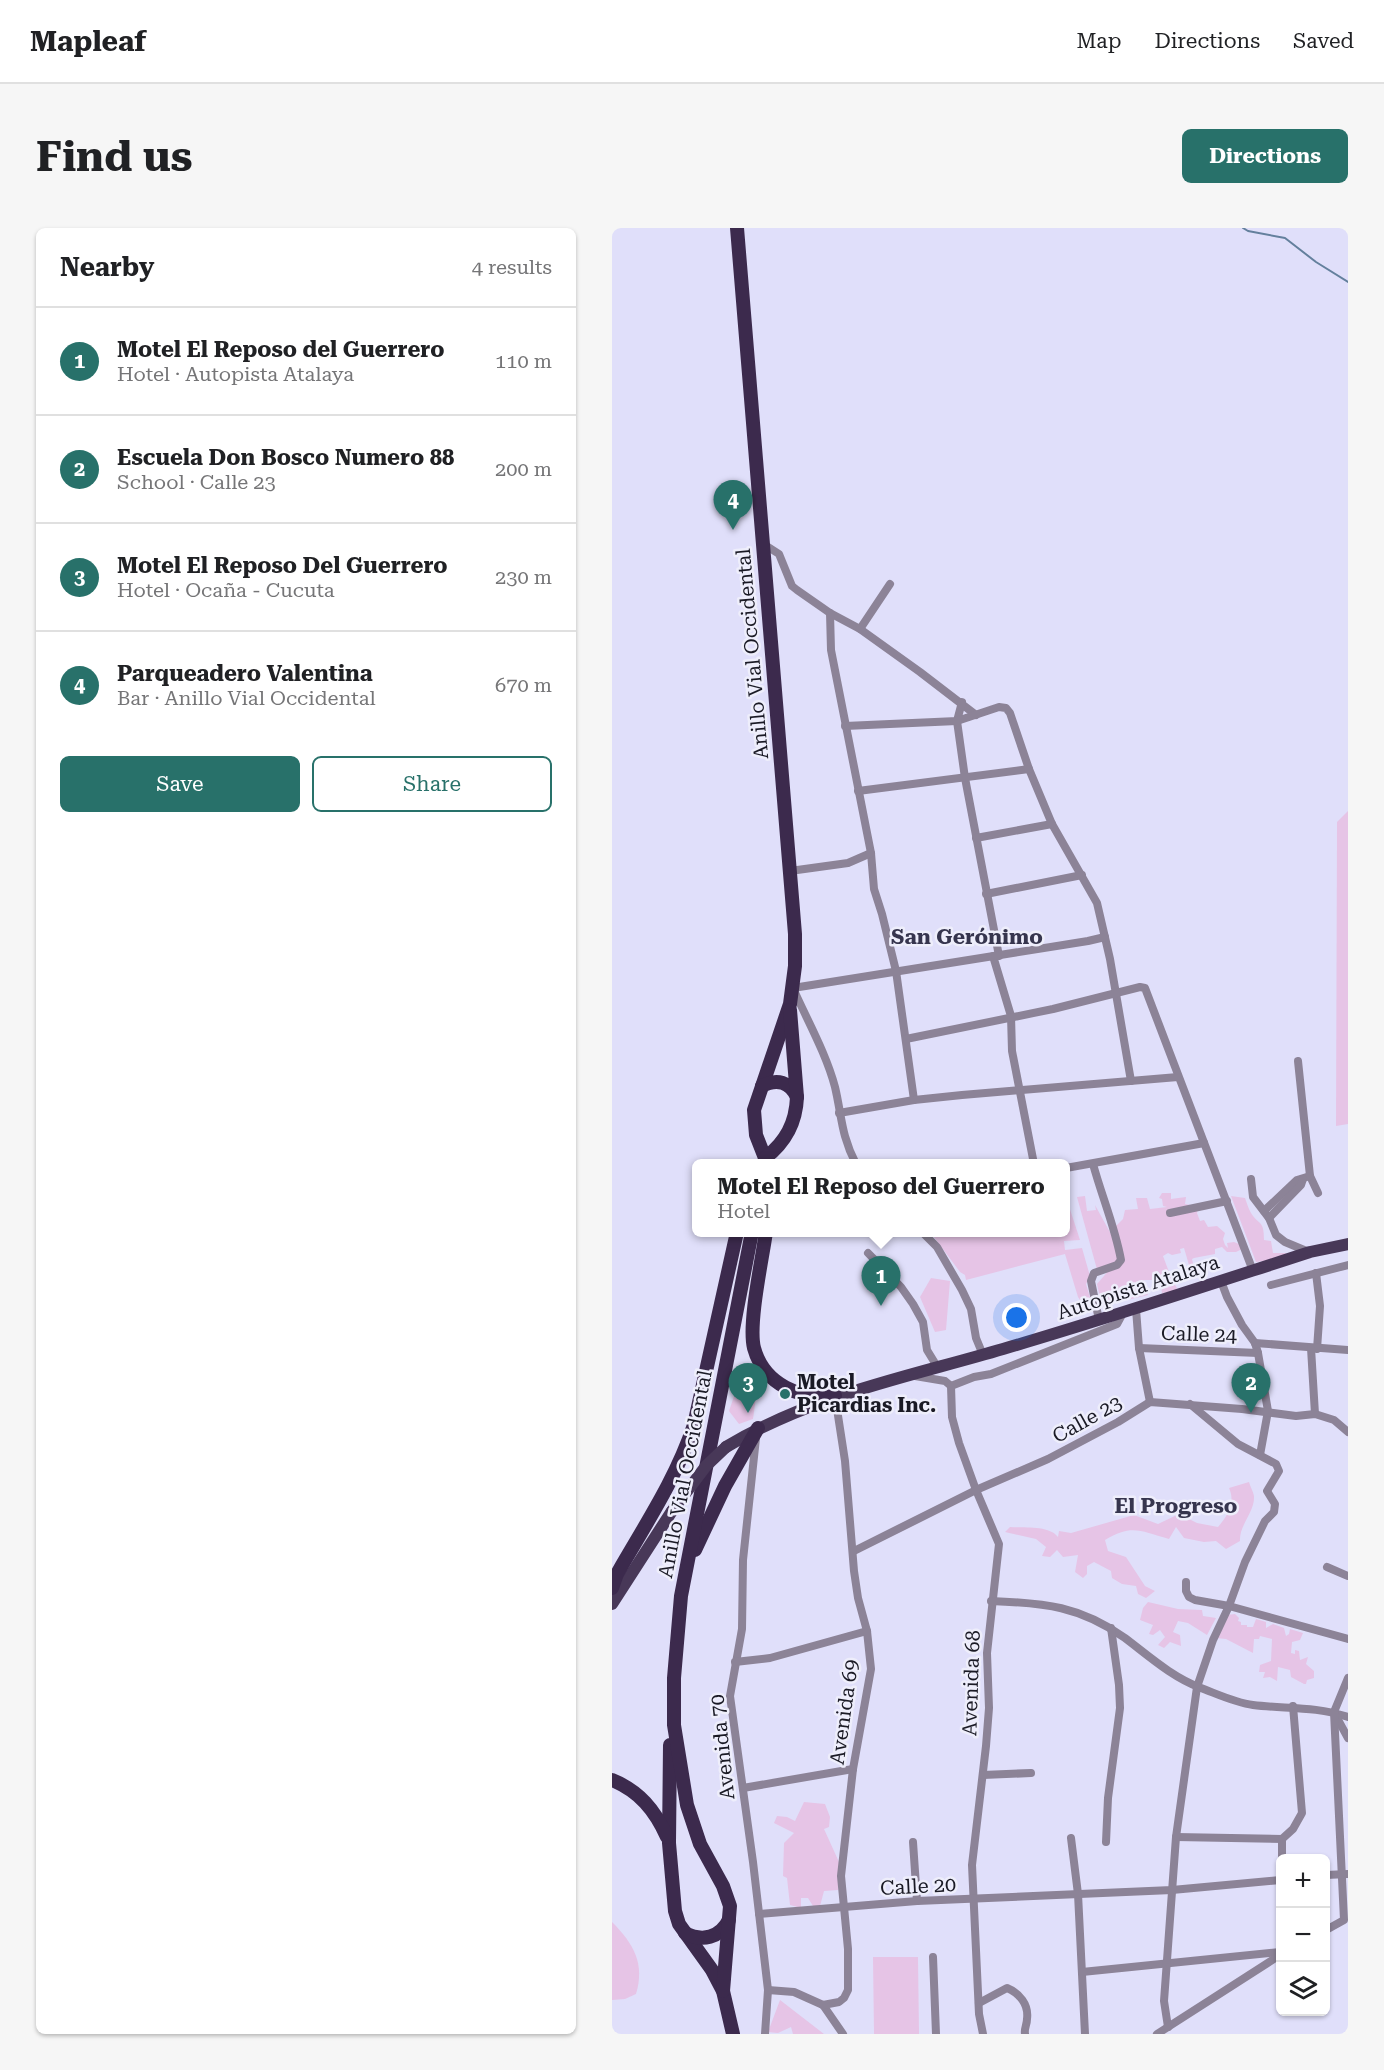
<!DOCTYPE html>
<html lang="en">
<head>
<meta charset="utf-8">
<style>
  :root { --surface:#fff; --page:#f6f6f6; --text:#202124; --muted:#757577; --line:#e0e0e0; --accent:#28716a }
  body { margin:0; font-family:"Roboto Serif",serif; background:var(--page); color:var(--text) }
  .controls { position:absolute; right:18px; bottom:18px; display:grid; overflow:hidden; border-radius:9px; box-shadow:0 2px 4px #0004 }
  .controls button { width:54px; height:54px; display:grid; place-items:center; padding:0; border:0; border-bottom:2px solid var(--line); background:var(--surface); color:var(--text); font:30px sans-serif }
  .you { position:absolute; left:405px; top:1090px; width:21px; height:21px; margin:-15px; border:4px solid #fff; border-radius:50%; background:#1a73e8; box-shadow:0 0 0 9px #1a73e833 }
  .badge { display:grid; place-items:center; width:39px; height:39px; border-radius:50%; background:var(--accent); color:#fff; font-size:20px; font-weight:700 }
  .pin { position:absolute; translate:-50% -50px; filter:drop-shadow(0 2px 3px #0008) }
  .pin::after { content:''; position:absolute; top:32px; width:21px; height:18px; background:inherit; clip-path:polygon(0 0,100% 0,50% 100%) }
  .popup { position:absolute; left:80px; top:931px; width:378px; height:78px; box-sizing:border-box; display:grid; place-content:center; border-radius:9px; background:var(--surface); filter:drop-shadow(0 2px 4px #0005); font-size:20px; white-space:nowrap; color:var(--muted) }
  .popup b { font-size:22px; color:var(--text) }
  .popup::after { content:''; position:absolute; left:50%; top:100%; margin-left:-12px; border:12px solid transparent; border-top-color:var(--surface) }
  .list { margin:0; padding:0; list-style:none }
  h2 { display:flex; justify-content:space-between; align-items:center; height:78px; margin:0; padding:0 24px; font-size:26px }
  h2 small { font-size:20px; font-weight:400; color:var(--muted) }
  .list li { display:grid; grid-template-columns:39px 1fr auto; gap:18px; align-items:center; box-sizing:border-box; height:108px; padding:0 24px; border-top:2px solid var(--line) }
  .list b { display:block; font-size:22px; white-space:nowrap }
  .list p { margin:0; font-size:20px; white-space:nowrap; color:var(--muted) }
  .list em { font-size:20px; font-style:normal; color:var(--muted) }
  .actions { display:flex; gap:12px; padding:18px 24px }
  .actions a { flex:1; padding:14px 0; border:2px solid var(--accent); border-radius:9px; text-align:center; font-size:21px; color:var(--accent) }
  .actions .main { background:var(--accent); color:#fff }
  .icon { flex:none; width:33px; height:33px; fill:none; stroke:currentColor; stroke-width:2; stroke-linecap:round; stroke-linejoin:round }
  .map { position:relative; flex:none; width:736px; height:1806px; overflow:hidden; border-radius:9px }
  header { display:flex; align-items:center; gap:36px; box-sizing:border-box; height:84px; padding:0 30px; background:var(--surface); border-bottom:2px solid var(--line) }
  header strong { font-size:28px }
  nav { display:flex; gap:33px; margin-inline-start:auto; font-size:21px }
  .intro { display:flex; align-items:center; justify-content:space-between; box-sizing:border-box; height:144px; padding:0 36px }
  h1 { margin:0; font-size:42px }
  .button { padding:15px 27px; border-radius:9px; background:var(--accent); color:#fff; font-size:21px; font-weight:700 }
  main { display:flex; gap:36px; padding:0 36px }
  aside { flex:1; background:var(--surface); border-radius:9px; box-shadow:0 2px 4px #0004 }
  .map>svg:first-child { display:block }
  .green { fill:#e6c4e6 }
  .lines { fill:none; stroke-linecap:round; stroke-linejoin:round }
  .stream { stroke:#64809d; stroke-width:2 }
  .minor { stroke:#8c8397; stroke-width:8 }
  .primary { stroke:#483858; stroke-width:12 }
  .trunk { stroke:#3c2a4d; stroke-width:14 }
  .primary-bridge { stroke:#483858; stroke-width:12 }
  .poi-dot { fill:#28716a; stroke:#eeeefb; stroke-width:2 }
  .labels { text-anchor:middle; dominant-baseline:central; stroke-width:5; stroke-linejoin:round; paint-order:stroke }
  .street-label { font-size:20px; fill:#1a1a25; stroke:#eeeefb }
  .poi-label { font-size:20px; font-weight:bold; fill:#1a1a25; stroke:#eeeefb; text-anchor:start }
  .neighbourhood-label { font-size:21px; font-weight:bold; fill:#36354e; stroke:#eeeefb }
</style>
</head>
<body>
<header>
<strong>Mapleaf</strong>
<nav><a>Map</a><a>Directions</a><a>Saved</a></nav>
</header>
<div class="intro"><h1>Find us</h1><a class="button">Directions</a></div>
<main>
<aside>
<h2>Nearby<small>4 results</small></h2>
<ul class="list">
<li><span class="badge">1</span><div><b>Motel El Reposo del Guerrero</b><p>Hotel · Autopista Atalaya</p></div><em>110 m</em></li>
<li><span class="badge">2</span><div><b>Escuela Don Bosco Numero 88</b><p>School · Calle 23</p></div><em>200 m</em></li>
<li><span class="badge">3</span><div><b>Motel El Reposo Del Guerrero</b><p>Hotel · Ocaña - Cucuta</p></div><em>230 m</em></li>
<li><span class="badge">4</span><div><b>Parqueadero Valentina</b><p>Bar · Anillo Vial Occidental</p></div><em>670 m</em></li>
</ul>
<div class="actions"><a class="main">Save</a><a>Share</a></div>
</aside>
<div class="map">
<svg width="736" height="1806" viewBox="0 0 736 1806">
  <rect width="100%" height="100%" fill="#e0dffa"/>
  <g class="green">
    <polygon points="736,583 736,896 724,898 725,594"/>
    <polygon points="550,965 559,965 559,971 574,969 573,976 584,978 586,981 585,985 588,993 592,992 596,999 605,998 613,1005 611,1011 613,1017 616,1020 615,1015 622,1014 627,1016 630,1021 624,1024 615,1024 610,1019 603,1021 603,1026 582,1030 580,1031 583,1044 579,1044 572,1020 568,1021 569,1025 560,1027 556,1025 551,1028 560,1052 565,1060 563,1063 550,1065 547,1048 544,1049 540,1047 541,1052 532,1052 536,1067 490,1078 485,1056 498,1041 486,1045 465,969 473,968 475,983 484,982 483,977 505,1017 503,999 511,991 513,982 526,981 524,970 535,970 538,981 555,979 551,978 550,971 547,970"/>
    <path d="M619,968L633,970C635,975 636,980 639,985C647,998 652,991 652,1012L659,1013L661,1025H674L671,1030L644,1034Z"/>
    <polygon points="454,969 468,1012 452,1013 453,1022 470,1020 478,1048 474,1056 482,1083 476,1084 466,1069 453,1026 354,1052 353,1047 348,1044 319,1005 454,1004"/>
    <polygon points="319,1050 338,1053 334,1102 323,1104 308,1069"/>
    <polygon points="132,1139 142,1150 144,1169 141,1191 127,1196 117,1183"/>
    <path d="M637,1254C638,1258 641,1263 642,1268C643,1284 627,1297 628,1313L614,1321L604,1313L592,1314L572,1310L564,1299L557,1311C528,1303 520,1296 493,1312L496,1323L514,1329L533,1358L543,1363L534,1370L526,1366L524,1358L510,1356L500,1350L499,1343L482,1334L475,1338V1346L471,1350L463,1344L466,1327L451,1329L445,1322L438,1329L430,1328L434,1319L424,1311L393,1304L398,1299C412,1300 437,1297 446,1309L447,1303L459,1305L522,1287L546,1296L567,1286L585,1295L606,1299C615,1288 624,1275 617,1260Z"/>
    <polygon points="536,1374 566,1381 590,1382 591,1388 604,1390 595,1407 576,1395 566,1393 561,1404 568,1407 569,1418 558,1414 552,1420 546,1417 553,1409 548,1402 541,1407 537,1406 541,1397 528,1392 531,1380"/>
    <polygon points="623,1386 627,1390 626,1393 629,1394 629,1397 635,1397 635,1399 641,1399 644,1391 654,1394 654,1400 661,1396 672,1400 674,1408 677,1406 678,1401 691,1405 688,1412 680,1414 679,1425 683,1426 683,1422 687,1423 688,1432 696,1429 694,1436 702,1443 702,1450 695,1452 694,1456 692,1456 679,1449 678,1442 666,1439 665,1453 658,1449 651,1450 653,1444 647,1444 648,1437 659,1433 660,1411 648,1408 647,1411 642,1411 641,1425 614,1411 604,1410 615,1387"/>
    <polygon points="192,1574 213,1576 218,1589 217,1599 212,1601 227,1634 226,1662 212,1663 208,1678 201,1678 196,1670 189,1670 189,1680 178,1677 175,1650 171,1648 172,1615 182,1605 162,1595 165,1588 175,1589 183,1593"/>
    <path d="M0,1694C22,1716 33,1736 24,1766L13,1771L0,1772Z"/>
    <polygon points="261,1729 306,1729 307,1806 262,1806"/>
    <polygon points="168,1772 212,1806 181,1806 179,1799 166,1805 156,1804"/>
  </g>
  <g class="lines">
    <polyline class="stream" points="631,0 636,3 673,10 704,34 736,54"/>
    <g class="minor">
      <polyline points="150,315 167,326 180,358 185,362 218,385 248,401 308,444 364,487"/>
      <polyline points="218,385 219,422 259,625 262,661 270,686 284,743 302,872"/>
      <polyline points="248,401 278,356"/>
      <polyline points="350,474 345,493 353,550 387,728"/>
      <polyline points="233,498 345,493 387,479 394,480 398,485 417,541 440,596 485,675 498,731 519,853"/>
      <polyline points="246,563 417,541"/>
      <polyline points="364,610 440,596"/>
      <polyline points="178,643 236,635 259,625"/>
      <polyline points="374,666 470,647"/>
      <polyline points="381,728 399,788 400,823 422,936"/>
      <polyline points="294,811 441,781 528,759 533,760 641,1043"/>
      <polyline points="686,833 698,948 706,965"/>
      <polyline points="227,885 302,872 350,867 566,849"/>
      <path d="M244,936C229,907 230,889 223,859C214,825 195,792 181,760L476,713L493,709"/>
      <path d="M481,936C490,969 503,999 509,1032L505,1037L482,1045L479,1053L487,1092"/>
      <polyline points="454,940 592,915"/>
      <polyline points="639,951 641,969 657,990 664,1007 673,1014 697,1024"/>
      <polyline points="652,983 685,952 698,948"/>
      <polyline points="558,985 615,973"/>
      <polyline points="657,990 689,957 691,951"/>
      <polyline points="310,1004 325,1019 350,1062 359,1081 364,1110 371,1127"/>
      <polyline points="256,1025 289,1059 301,1076 311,1094 315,1122 326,1140"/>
      <polyline points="704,1045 708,1078 705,1121"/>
      <polyline points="609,1053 615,1069 630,1097 643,1115 646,1125 656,1183 648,1227"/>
      <polyline points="659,1057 736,1037"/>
      <polyline points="524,1081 527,1120 538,1174"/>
      <polyline points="643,1115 736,1122"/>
      <polyline points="527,1120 646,1125"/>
      <polyline points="699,1120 703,1186"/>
      <polyline points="303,1148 333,1153 339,1158 340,1189 347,1215 364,1262 387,1316 375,1425 377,1480 374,1518 360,1637 367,1786 371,1806"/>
      <polyline points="339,1158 362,1149 379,1146 505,1096 511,1085"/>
      <polyline points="144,1210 131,1332 130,1401 118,1468 141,1634 156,1762 153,1806"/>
      <polyline points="242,1323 364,1262 436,1231 506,1194 538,1174 630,1181 684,1188 703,1186 722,1192 736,1204"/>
      <polyline points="715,1339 736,1348"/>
      <polyline points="574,1354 574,1363 577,1369 583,1372 617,1378 736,1411"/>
      <path d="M379,1373C433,1375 468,1378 513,1410C538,1429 560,1449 589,1460C605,1466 624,1475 641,1477C674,1481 703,1478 736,1489"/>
      <polyline points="123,1434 158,1430 255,1403"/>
      <polyline points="724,1488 736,1510"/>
      <polyline points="371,1547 419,1545"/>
      <polyline points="131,1560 241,1541"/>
      <polyline points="564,1609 670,1611"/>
      <polyline points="459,1610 466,1666 473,1806"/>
      <polyline points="301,1614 305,1673"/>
      <polyline points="494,1614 496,1570 508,1480 507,1457 499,1400"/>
      <polyline points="670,1630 670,1611 681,1601 690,1585 681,1478"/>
      <polyline points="714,1647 736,1646"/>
      <polyline points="147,1686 305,1673 560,1662 668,1652"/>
      <polyline points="714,1702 732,1692 722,1484 736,1450"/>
      <polyline points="321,1729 324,1806"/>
      <polyline points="470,1744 668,1724"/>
      <polyline points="156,1762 182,1764 211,1777 231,1806"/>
      <path d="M367,1775L395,1760C407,1765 417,1776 415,1791C415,1797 412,1800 413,1806"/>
      <polyline points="211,1777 227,1774 232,1770 236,1762 236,1721 229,1648 241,1541 259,1441 255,1403 246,1370 242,1343 233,1233 223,1168"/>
      <polyline points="556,1799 552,1773 564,1609 585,1459 601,1412 617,1378 633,1334 653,1293 662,1284 663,1276 655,1263 667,1243 664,1236 626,1216 578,1176"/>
      <polyline points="545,1806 668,1727"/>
    </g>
    <g class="primary">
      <path d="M114,1219C200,1167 296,1149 391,1121C494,1091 596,1057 698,1024L736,1016"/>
      <polyline points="0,1376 60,1283"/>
    </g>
    <g class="trunk">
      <polyline points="125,0 183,706 183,738 178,776 142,882 144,907 153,930 152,936"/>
      <path d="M150,858C165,850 178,854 185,869"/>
      <path d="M153,930C174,914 184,895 185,869L178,782"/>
      <path d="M154,1004C150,1032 136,1096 142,1120C152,1157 189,1172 223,1168"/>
      <polyline points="83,1322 113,1258 146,1200"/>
      <path d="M0,1360L5,1346C33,1297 64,1251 82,1197L125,1004"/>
      <polyline points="58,1517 57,1615 63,1683 67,1696 100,1742 111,1763 121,1806"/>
      <path d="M0,1552C27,1563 43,1582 55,1609"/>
      <path d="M73,1705C90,1714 108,1710 117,1692"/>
      <polyline points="111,1763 118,1678 111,1658 88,1616 75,1577 62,1497 62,1450 69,1368 140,1004"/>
    </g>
    <polyline class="primary-bridge" points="60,1283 94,1238 114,1219"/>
  </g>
  <circle class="poi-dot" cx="173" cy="1166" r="6"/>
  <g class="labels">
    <g class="street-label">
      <text transform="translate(140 426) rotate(-95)">Anillo Vial Occidental</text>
      <text transform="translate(526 1059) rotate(-18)">Autopista Atalaya</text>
      <text transform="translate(587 1106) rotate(2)">Calle 24</text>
      <text transform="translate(475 1191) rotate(-29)">Calle 23</text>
      <text transform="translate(73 1246) rotate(-79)">Anillo Vial Occidental</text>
      <text transform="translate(359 1455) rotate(-88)">Avenida 68</text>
      <text transform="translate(232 1484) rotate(-82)">Avenida 69</text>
      <text transform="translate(110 1519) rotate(-96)">Avenida 70</text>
      <text transform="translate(306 1658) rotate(-3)">Calle 20</text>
    </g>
    <g class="poi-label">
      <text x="185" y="1154">Motel<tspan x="185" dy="23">Picardias Inc.</tspan></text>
    </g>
    <g class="neighbourhood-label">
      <text x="355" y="709">San Gerónimo</text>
      <text x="564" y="1278">El Progreso</text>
    </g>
  </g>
</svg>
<div class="controls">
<button>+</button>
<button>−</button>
<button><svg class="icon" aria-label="layers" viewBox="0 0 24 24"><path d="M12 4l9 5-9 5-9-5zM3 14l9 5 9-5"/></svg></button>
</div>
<div class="you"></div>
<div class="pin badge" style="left:269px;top:1078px">1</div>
<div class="popup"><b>Motel El Reposo del Guerrero</b>Hotel</div>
<div class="pin badge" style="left:639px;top:1185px">2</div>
<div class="pin badge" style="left:136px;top:1185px">3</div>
<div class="pin badge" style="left:121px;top:302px">4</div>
</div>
</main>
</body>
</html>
